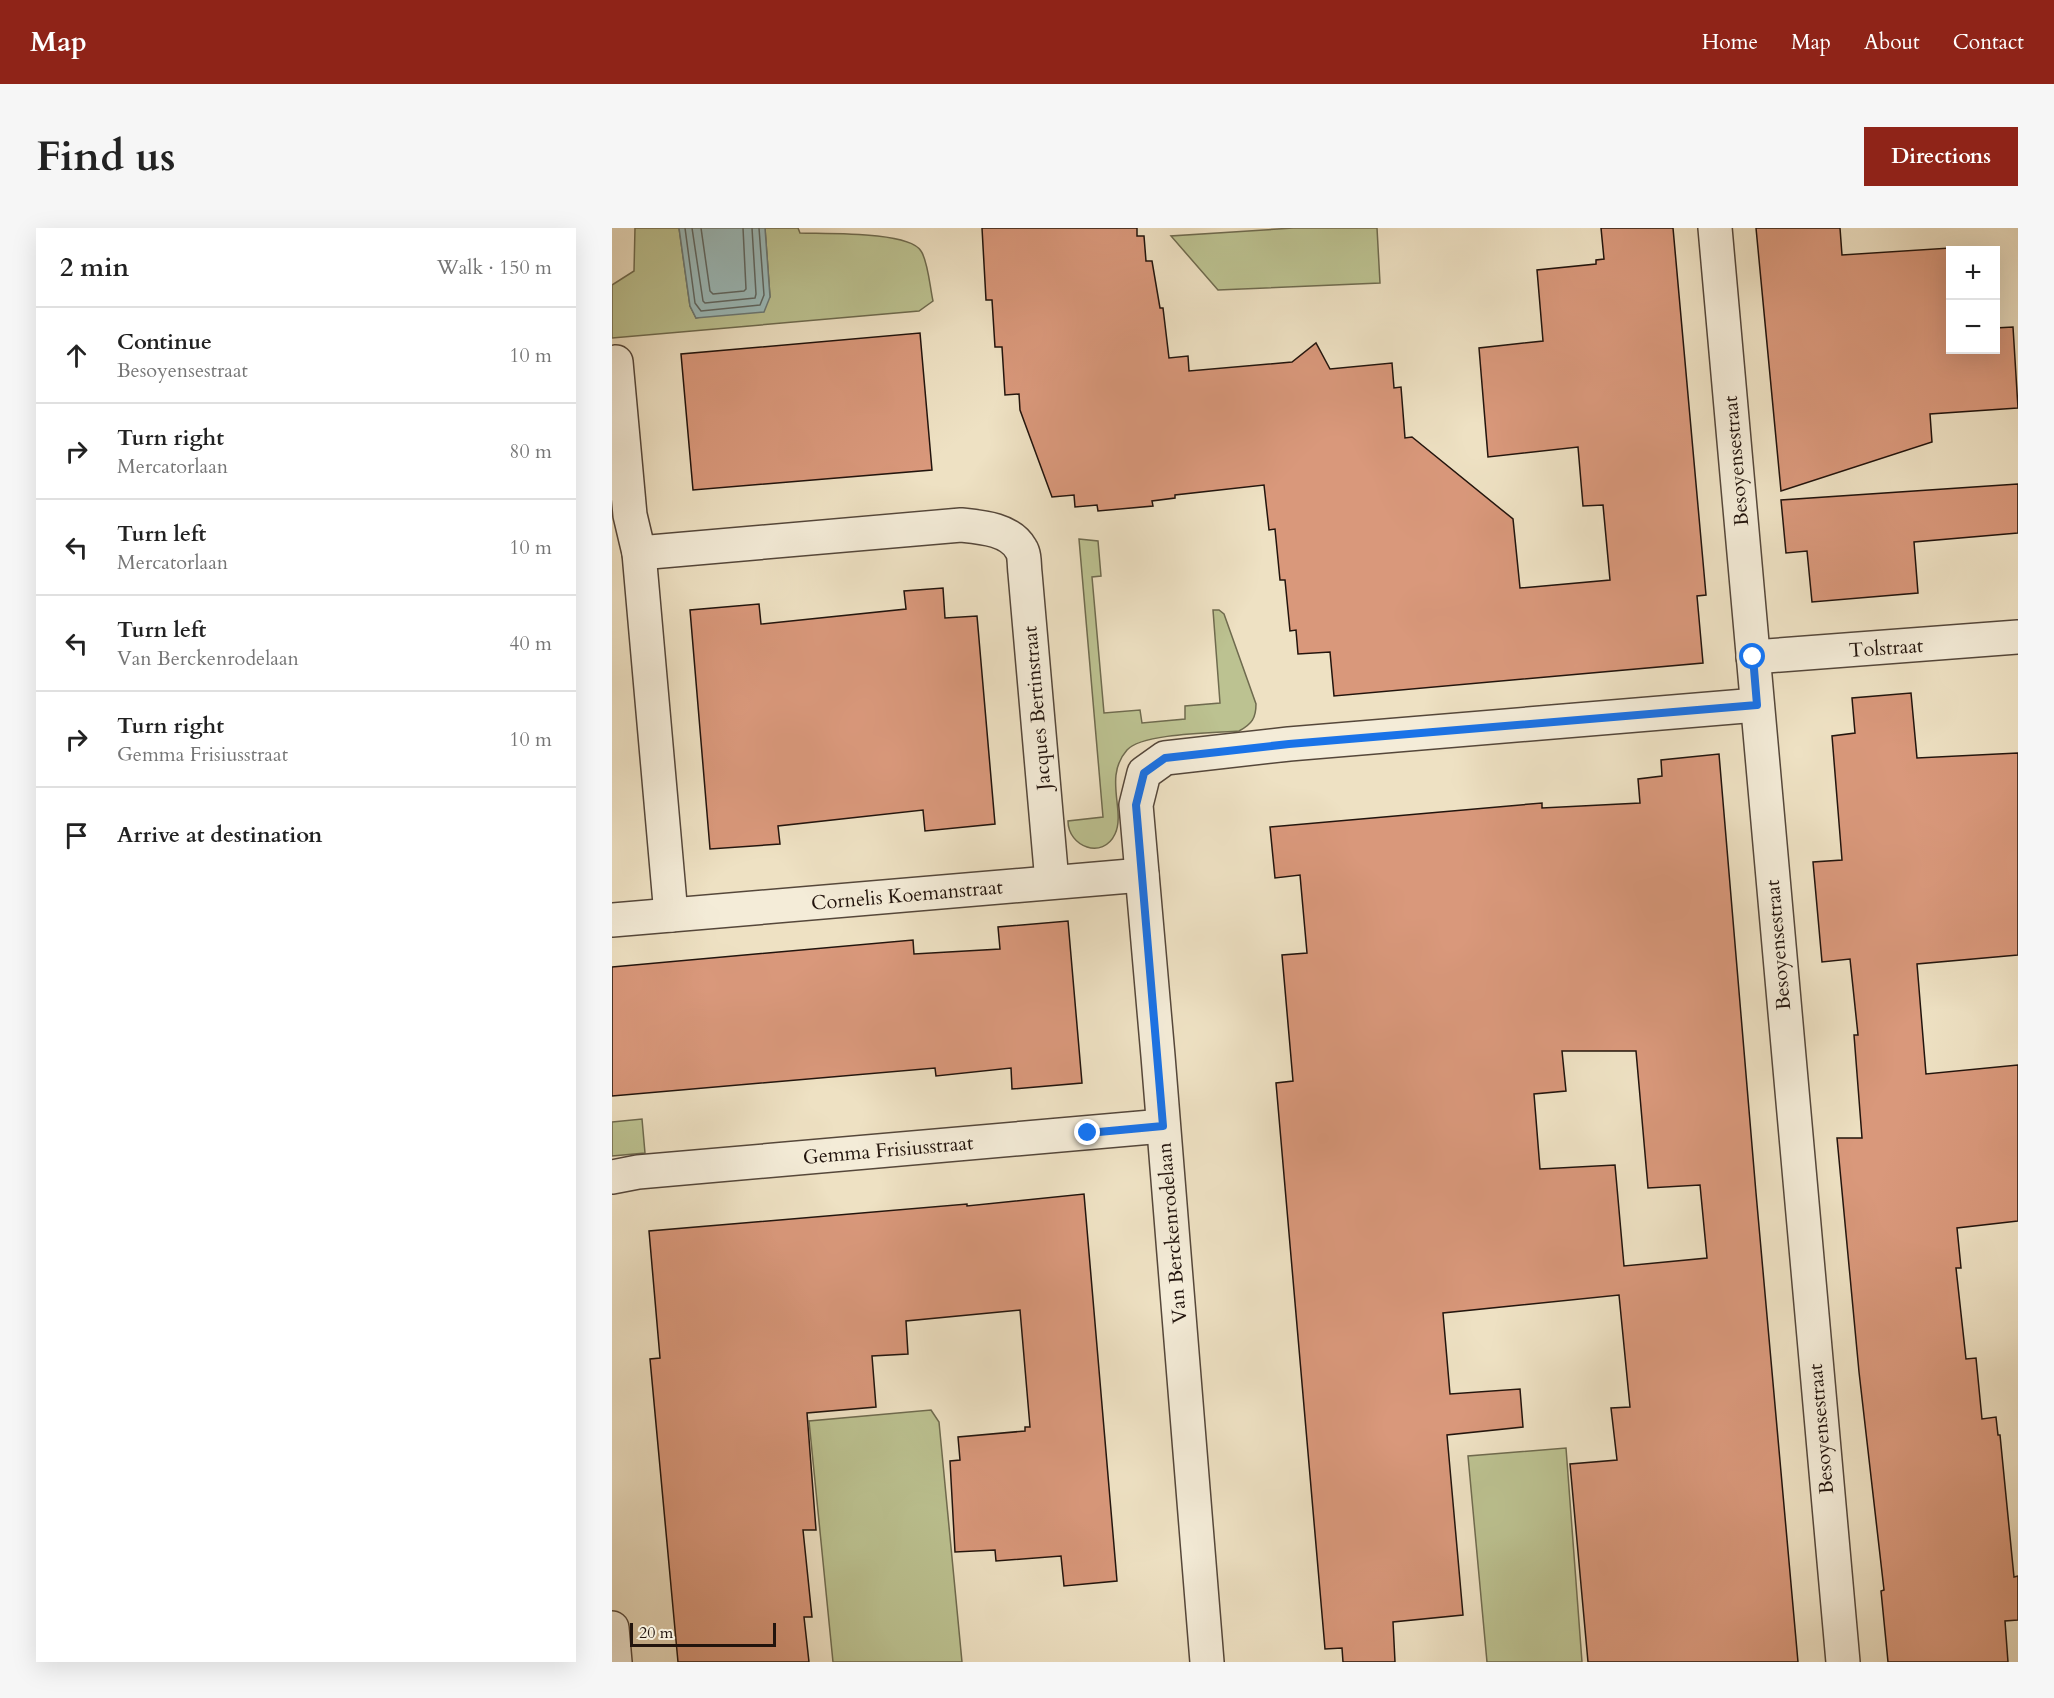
<!DOCTYPE html>
<html lang="en">
<head>
<meta charset="utf-8">
<style>
  :root { --surface:#fff; --page:#f6f6f6; --text:#222; --muted:#767676; --line:#e0e0e0; --accent:#8f2418 }
  body { margin:0; font-family:Cardo,serif; background:var(--page); color:var(--text) }
  .controls { position:absolute; right:18px; top:18px; display:grid; overflow:hidden; border-radius:0px; box-shadow:0 6px 24px #0002 }
  .controls button { width:54px; height:54px; display:grid; place-items:center; padding:0; border:0; border-bottom:2px solid var(--line); background:var(--surface); color:var(--text); font:30px sans-serif }
  .scale { position:absolute; left:18px; bottom:15px; width:146px; box-sizing:border-box; padding-left:6px; border:3px solid #22140d; border-top:0; font-size:16px; line-height:21px; white-space:nowrap; color:#22140d; -webkit-text-stroke:4px #f4ecd8; paint-order:stroke }
  .stop { position:absolute; width:18px; height:18px; margin:-14px; border:4px solid #1a73e8; border-radius:50%; background:#fff }
  .stop.end { background:#1a73e8; border-color:#fff; box-shadow:0 2px 6px #0008 }
  .list { margin:0; padding:0; list-style:none }
  h2 { display:flex; justify-content:space-between; align-items:center; height:78px; margin:0; padding:0 24px; font-size:26px }
  h2 small { font-size:20px; font-weight:400; color:var(--muted) }
  .list li { display:grid; grid-template-columns:39px 1fr auto; gap:18px; align-items:center; box-sizing:border-box; height:96px; padding:0 24px; border-top:2px solid var(--line) }
  .list b { display:block; font-size:22px; white-space:nowrap }
  .list p { margin:0; font-size:20px; white-space:nowrap; color:var(--muted) }
  .list em { font-size:20px; font-style:normal; color:var(--muted) }
  .icon { flex:none; width:33px; height:33px; fill:none; stroke:currentColor; stroke-width:2; stroke-linecap:round; stroke-linejoin:round }
  .map { position:relative; flex:none; width:1406px; height:1434px; overflow:hidden; border-radius:0px }
  header { display:flex; align-items:center; gap:36px; box-sizing:border-box; height:84px; padding:0 30px; background:var(--accent); color:#fff }
  header strong { font-size:28px }
  nav { display:flex; gap:33px; margin-inline-start:auto; font-size:21px }
  .intro { display:flex; align-items:center; justify-content:space-between; box-sizing:border-box; height:144px; padding:0 36px }
  h1 { margin:0; font-size:42px }
  .button { padding:15px 27px; border-radius:0px; background:var(--accent); color:#fff; font-size:21px; font-weight:700 }
  main { display:flex; gap:36px; padding:0 36px }
  aside { flex:1; background:var(--surface); border-radius:0px; box-shadow:0 6px 24px #0002 }
  .map>svg:first-child { display:block }
  .green { fill:#bcc291; stroke:#6f6b4f; stroke-width:1.5 }
  .water { fill:#9cbcbc; stroke:#6b7976; stroke-width:1.5 }
  .lines { fill:none; stroke-linecap:round; stroke-linejoin:round }
  .shore { stroke:#5f6864; stroke-width:1.5 }
  .building { fill:#d9987b; stroke:#22140d; stroke-width:1.5; fill-rule:evenodd }
  .minor-casing { stroke:#55473a; stroke-width:36 }
  .minor { stroke:#f4ecd8; stroke-width:33 }
  .route { stroke:#1a73e8; stroke-width:8 }
  .labels { text-anchor:middle; dominant-baseline:central; stroke-width:6; stroke-linejoin:round; paint-order:stroke }
  .street-label { font-size:20px; fill:#22140d; stroke:#f4ecd8 }
</style>
</head>
<body>
<header>
<strong>Map</strong>
<nav><a>Home</a><a>Map</a><a>About</a><a>Contact</a></nav>
</header>
<div class="intro"><h1>Find us</h1><a class="button">Directions</a></div>
<main>
<aside>
<h2>2 min<small>Walk · 150 m</small></h2>
<ul class="list">
<li><svg class="icon" aria-label="ahead" viewBox="0 0 24 24"><path d="M12 20V5M6 11l6-6 6 6"/></svg><div><b>Continue</b><p>Besoyensestraat</p></div><em>10 m</em></li>
<li><svg class="icon" aria-label="right" viewBox="0 0 24 24"><path d="M7 20v-9h11M14 6l5 5-5 5"/></svg><div><b>Turn right</b><p>Mercatorlaan</p></div><em>80 m</em></li>
<li><svg class="icon" aria-label="left" viewBox="0 0 24 24"><path d="M17 20v-9H6M10 6l-5 5 5 5"/></svg><div><b>Turn left</b><p>Mercatorlaan</p></div><em>10 m</em></li>
<li><svg class="icon" aria-label="left" viewBox="0 0 24 24"><path d="M17 20v-9H6M10 6l-5 5 5 5"/></svg><div><b>Turn left</b><p>Van Berckenrodelaan</p></div><em>40 m</em></li>
<li><svg class="icon" aria-label="right" viewBox="0 0 24 24"><path d="M7 20v-9h11M14 6l5 5-5 5"/></svg><div><b>Turn right</b><p>Gemma Frisiusstraat</p></div><em>10 m</em></li>
<li><svg class="icon" aria-label="arrive" viewBox="0 0 24 24"><path d="M6 21V4h12l-3 4 3 4H6"/></svg><div><b>Arrive at destination</b></div></li>
</ul>
</aside>
<div class="map">
<svg width="1406" height="1434" viewBox="0 0 1406 1434">
  <rect width="100%" height="100%" fill="#eee1c3"/>
  <filter id="stains"><feTurbulence type="fractalNoise" baseFrequency=".00333" numOctaves="4"/><feColorMatrix values="0 0 0 0 .2 0 0 0 0 .09 0 0 0 0 .02 0 0 0 .5 -.17"/></filter>
  <radialGradient id="worn" r=".72"><stop offset=".6" stop-color="#630" stop-opacity="0"/><stop offset="1" stop-color="#630" stop-opacity=".3"/></radialGradient>
  <g class="green">
    <path d="M23,0H67L78,78L84,90L158,69L153,0H186L188,5C212,6 297,3 309,23C316,33 318,60 321,73L307,83L0,110V57L22,43Z"/>
    <polygon points="681,0 765,0 768,55 606,62 559,8"/>
    <path d="M467,311L486,313L489,348L480,349L492,485L528,482L530,495L573,491V478L608,475L601,382H607L612,386L644,476C644,490 640,496 627,503C603,505 530,505 515,522C491,549 514,583 503,606C491,632 456,619 456,593L491,589Z"/>
    <polygon points="30,891 33,925 0,928 0,894"/>
    <polygon points="319,1182 327,1194 350,1434 221,1434 197,1193"/>
    <polygon points="954,1220 970,1434 875,1434 856,1228"/>
  </g>
  <polygon class="water" points="67,0 153,0 158,69 152,84 84,90 78,78"/>
  <g class="lines">
    <g class="shore">
      <polyline points="73,0 83,75 89,83 148,77 152,67 147,0"/>
      <polyline points="80,0 91,73 93,75 143,70 144,66 140,0"/>
      <polyline points="89,0 98,63 101,66 132,63 134,61 131,0"/>
    </g>
  </g>
  <g class="building">
    <polygon points="370,0 525,0 525,8 532,8 534,33 540,33 548,80 551,80 557,130 576,128 577,143 680,134 704,115 718,141 780,135 782,160 789,159 793,210 800,209 901,291 908,360 998,352 991,277 971,278 966,219 876,229 867,120 931,113 925,42 984,36 984,32 992,31 989,0 1061,0 1094,367 1085,368 1091,435 722,468 718,424 686,426 684,402 678,403 673,352 668,352 663,301 657,302 652,257 563,267 563,270 540,273 541,278 486,283 485,277 463,279 462,267 440,269 408,182 407,166 393,167 390,119 383,119 380,72 374,72"/>
    <polygon points="1144,0 1228,0 1230,27 1338,20 1338,122 1383,122 1383,100 1401,99 1406,180 1318,186 1320,214 1169,263"/>
    <polygon points="308,105 320,242 81,262 69,126"/>
    <polygon points="1406,256 1406,305 1302,314 1306,365 1200,374 1195,323 1174,325 1169,272"/>
    <polygon points="331,360 333,390 365,388 383,596 313,603 311,582 166,598 168,616 98,621 78,382 147,376 149,396 294,381 292,363"/>
    <polygon points="1299,465 1305,530 1406,525 1406,727 1305,736 1314,846 1406,837 1406,993 1345,1000 1349,1040 1344,1040 1354,1131 1364,1130 1370,1191 1384,1189 1386,1207 1388,1207 1402,1349 1406,1348 1406,1392 1393,1393 1396,1434 1276,1434 1269,1363 1272,1362 1247,1144 1225,910 1250,910 1242,807 1246,807 1238,731 1210,734 1201,634 1230,632 1220,508 1243,505 1240,470"/>
    <path d="M1107,526L1144,965L1186,1434H976L958,1236L1005,1232L999,1180L1018,1179L1007,1067L831,1085L838,1166L908,1161L911,1199L835,1207L851,1387L781,1394L783,1434H731L730,1420L713,1421L664,855L681,853L670,727L695,725L688,647L663,650L658,599L930,575V580L1028,575L1026,551L1050,548L1049,532ZM950,823H1024L1036,960L1088,957L1095,1030L1012,1038L1003,937L928,941L922,866L954,863Z"/>
    <polygon points="456,693 470,855 400,861 399,840 324,848 323,840 0,868 0,739 301,712 302,726 388,721 386,699"/>
    <polygon points="472,966 505,1353 452,1358 449,1328 384,1333 383,1322 343,1324 338,1233 348,1232 346,1209 413,1203 413,1199 418,1199 408,1082 294,1093 296,1126 260,1128 264,1179 195,1185 204,1302 191,1302 200,1389 192,1389 197,1434 66,1434 38,1131 48,1130 37,1003 355,976 355,978"/>
  </g>
  <g class="lines">
    <g class="minor-casing">
      <g id="minor">
        <path d="M1103,0C1145,478 1187,956 1231,1434"/>
        <polyline points="4,134 18,287 27,325 59,687"/>
        <path d="M27,325L349,297C369,299 398,301 409,321C413,327 412,338 413,345L440,654"/>
        <polyline points="1141,429 1406,409"/>
        <polyline points="0,692 530,647"/>
        <polyline points="0,949 26,944 551,898"/>
        <polyline points="0,1400 3,1434"/>
        <polyline points="595,1434 546,828 524,577 532,545 553,530 677,516 1145,477"/>
      </g>
    </g>
    <use href="#minor" class="minor"/>
  </g>
  <g class="lines">
    <polyline class="route" points="476,905 551,898 524,577 532,545 553,530 677,516 1145,477 1141,429"/>
  </g>
  <g class="labels">
    <g class="street-label">
      <text transform="translate(1124 233) rotate(-95)">Besoyensestraat</text>
      <text transform="translate(1274 420) rotate(-4)">Tolstraat</text>
      <text transform="translate(425 480) rotate(-95)">Jacques Bertinstraat</text>
      <text transform="translate(295 667) rotate(-5)">Cornelis Koemanstraat</text>
      <text transform="translate(1166 717) rotate(-95)">Besoyensestraat</text>
      <text transform="translate(276 922) rotate(-5)">Gemma Frisiusstraat</text>
      <text transform="translate(560 1005) rotate(-95)">Van Berckenrodelaan</text>
      <text transform="translate(1209 1201) rotate(-95)">Besoyensestraat</text>
    </g>
  </g>
  <rect width="100%" height="100%" filter="url(#stains)"/>
  <rect width="100%" height="100%" fill="url(#worn)"/>
</svg>
<div class="controls">
<button>+</button>
<button>−</button>
</div>
<div class="scale">20 m</div>
<div class="stop" style="left:1141px;top:429px"></div>
<div class="stop end" style="left:476px;top:905px"></div>
</div>
</main>
</body>
</html>
